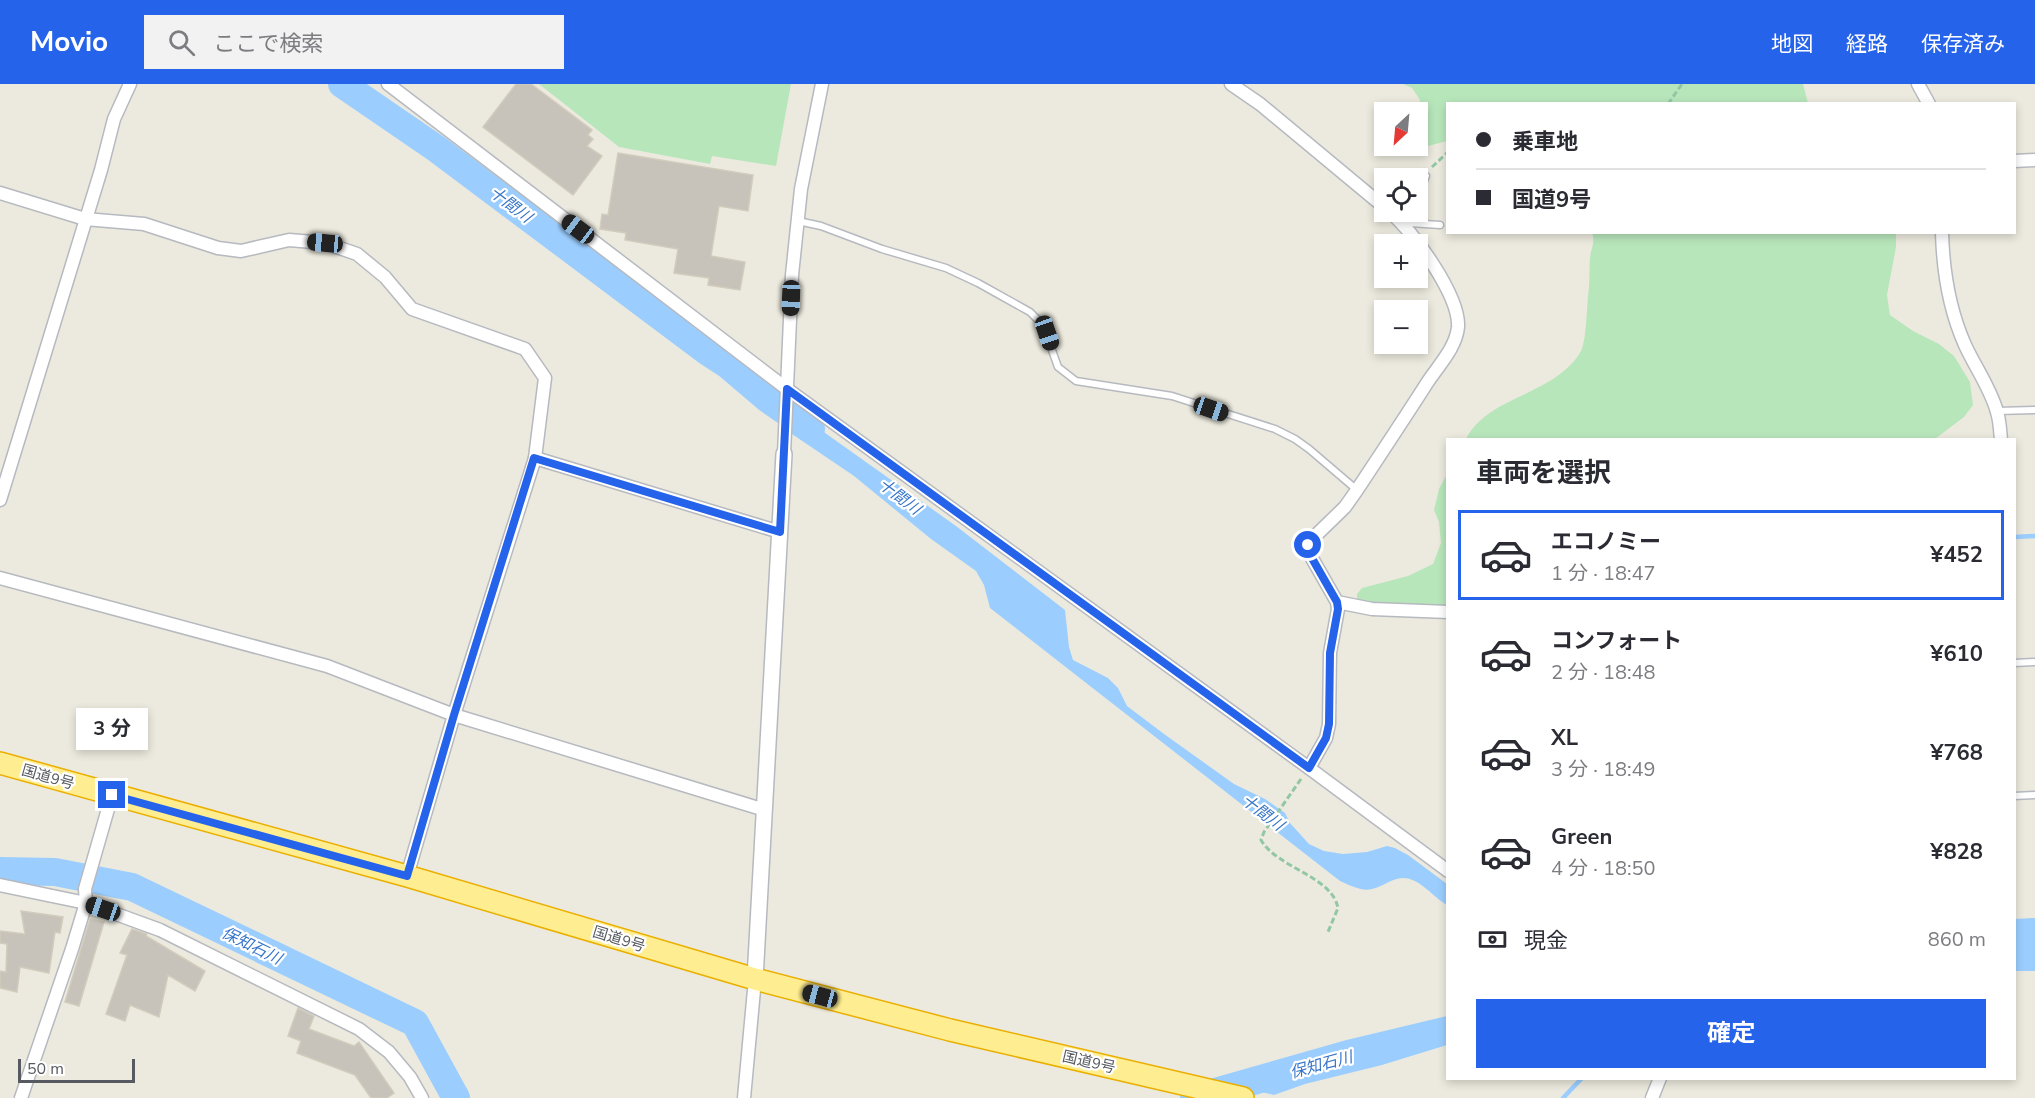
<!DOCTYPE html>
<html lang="ja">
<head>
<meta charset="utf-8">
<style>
  :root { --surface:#fff; --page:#f2f2f3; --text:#2b2b33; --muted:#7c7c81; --line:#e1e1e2; --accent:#2563eb }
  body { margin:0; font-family:"Nunito Sans","Noto Sans JP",sans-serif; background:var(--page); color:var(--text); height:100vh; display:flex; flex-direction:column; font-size:22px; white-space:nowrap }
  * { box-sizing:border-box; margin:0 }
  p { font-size:20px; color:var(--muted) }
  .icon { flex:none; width:33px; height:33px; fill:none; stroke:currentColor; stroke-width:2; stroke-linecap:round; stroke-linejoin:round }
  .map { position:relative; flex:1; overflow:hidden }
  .sheet { position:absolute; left:1446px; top:354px; width:570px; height:642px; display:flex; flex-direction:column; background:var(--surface); border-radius:0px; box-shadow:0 3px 9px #0003 }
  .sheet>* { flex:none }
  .guide { position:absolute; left:1446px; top:18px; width:570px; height:132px; border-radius:0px; box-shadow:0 3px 9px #0003; display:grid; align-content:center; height:132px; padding:0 30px; background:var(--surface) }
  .needle { width:39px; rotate:206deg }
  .buttons { position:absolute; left:1374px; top:18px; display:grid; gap:12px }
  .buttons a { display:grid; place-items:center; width:54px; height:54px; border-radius:0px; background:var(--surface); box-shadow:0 3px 9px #0003; font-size:30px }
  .scale { position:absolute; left:18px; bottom:15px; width:117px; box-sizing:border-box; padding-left:6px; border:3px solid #575b61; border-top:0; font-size:16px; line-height:21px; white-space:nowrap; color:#575b61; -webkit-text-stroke:4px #fff; paint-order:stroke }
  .end { position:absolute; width:27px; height:27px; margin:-14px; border:8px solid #2563eb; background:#fff; box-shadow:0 0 0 3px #fff }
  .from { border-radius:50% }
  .bubble { position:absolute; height:42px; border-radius:0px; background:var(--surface); box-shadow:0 3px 9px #0003; font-size:20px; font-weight:700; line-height:42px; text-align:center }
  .car { position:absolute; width:18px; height:36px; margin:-18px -9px; border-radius:8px; box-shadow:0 0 4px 2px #0007; background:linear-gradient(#222 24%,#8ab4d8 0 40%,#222 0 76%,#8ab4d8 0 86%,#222 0) }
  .guide b { display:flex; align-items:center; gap:21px; height:57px; font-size:22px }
  .guide b+b { border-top:2px solid var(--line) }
  .guide i { width:15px; height:15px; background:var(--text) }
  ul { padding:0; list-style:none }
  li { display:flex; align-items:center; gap:18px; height:90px; margin:0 12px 9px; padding:0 18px; border:3px solid transparent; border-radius:0px }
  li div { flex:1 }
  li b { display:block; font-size:22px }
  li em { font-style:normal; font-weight:700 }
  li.active { border-color:var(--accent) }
  li>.icon { width:54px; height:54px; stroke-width:1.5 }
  h2 { padding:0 30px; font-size:27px; line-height:72px }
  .pay { display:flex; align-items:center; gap:15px; height:66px; padding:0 30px; font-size:22px }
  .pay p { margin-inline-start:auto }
  .cta { display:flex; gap:12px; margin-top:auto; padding:12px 30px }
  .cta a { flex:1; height:69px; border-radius:0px; background:var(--accent); color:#fff; font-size:24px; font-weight:700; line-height:69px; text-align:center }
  header { display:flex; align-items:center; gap:36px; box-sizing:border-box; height:84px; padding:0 30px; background:var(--accent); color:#fff }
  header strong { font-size:28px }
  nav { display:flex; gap:33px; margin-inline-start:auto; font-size:21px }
  .search { width:420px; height:54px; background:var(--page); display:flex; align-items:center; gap:15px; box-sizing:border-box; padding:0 21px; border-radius:0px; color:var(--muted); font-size:22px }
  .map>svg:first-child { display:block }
  .green { fill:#b8e6bb }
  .water { fill:#9bceff }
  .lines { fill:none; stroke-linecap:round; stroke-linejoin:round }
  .stream { stroke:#9bceff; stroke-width:4.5 }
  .river { stroke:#9bceff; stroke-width:28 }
  .building { fill:#c7c3bb; stroke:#d1ccbc; stroke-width:1.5 }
  .service-casing { stroke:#b6b9bf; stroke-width:9 }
  .minor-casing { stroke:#b6b9bf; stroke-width:15 }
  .tertiary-casing { stroke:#b6b9bf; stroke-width:18 }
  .trunk-casing { stroke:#eaaf00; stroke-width:24 }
  .path { stroke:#91c7a3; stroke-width:3; stroke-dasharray:6 3; stroke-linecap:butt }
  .service { stroke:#fff; stroke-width:6 }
  .minor { stroke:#fff; stroke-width:12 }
  .tertiary { stroke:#fff; stroke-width:15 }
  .trunk { stroke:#ffee91; stroke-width:21 }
  .route { stroke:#2563eb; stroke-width:8 }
  .labels { text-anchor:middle; stroke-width:4.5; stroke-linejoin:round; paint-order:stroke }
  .street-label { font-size:15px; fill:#575b61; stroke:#fff }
  .water-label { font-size:16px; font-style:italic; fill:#3775c9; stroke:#fff }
</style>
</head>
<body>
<header>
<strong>Movio</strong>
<div class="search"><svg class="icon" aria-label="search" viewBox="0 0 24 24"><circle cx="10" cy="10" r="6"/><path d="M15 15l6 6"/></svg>ここで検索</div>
<nav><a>地図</a><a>経路</a><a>保存済み</a></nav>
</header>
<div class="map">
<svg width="2035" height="1014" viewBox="0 0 2035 1014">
  <rect width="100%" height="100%" fill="#eceade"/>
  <!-- green -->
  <g class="green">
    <path d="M539,0H791L776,82L712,72L710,80L619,63Z"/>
    <path d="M1403,0H1803L1808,19L1448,20L1447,57L1428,62L1418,58L1416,28L1420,16L1412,4Z"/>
    <path d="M1592,149H1896V163L1887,211L1890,231L1913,247L1939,260L1954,272L1970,298L1973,321L1964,333L1935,355H1466C1488,311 1555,312 1581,267C1586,258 1587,224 1588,212C1590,200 1589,188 1590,175C1590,165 1596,159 1592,149Z"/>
    <path d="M1447,390V525L1360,519L1357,515V510L1362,504L1408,492L1433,480L1441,459L1439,438L1434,426L1439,405Z"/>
  </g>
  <!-- water -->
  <g class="water">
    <path d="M790,324L956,442L1065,526L1069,563L1073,576L1108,594L1118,604L1127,622L1164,650L1234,700L1265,715L1285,729L1290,739L1309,760L1324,767L1343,770L1367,768L1387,762L1395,764L1408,771L1447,800V821C1434,814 1420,794 1403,794C1392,794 1382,803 1372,805C1362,808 1349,801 1340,797L990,524L984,501L976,487L931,455L854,392L789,348Z"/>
    <path d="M2035,861V887H2015V862Z"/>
    <path d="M1447,947V961L1382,981L1305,1000L1274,1011L1248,1005Z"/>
  </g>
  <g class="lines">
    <!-- stream -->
    <g class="stream">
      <path d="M2014,453L2035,452"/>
      <path d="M1563,1014L1582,994"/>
    </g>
    <!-- river -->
    <g class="river">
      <path d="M342,0L437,65L708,268L728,281L768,315L811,345"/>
      <path d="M0,787L55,788L132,803L415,939L456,1014"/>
      <path d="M2014,849L2035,848"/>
      <path d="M1194,1014L1352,969L1448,946"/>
    </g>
  </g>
  <!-- building -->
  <g class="building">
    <path d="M516,0H531L592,46L588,51L593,55L587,62L602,72L573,111L483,43Z"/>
    <path d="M618,69L753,91L748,127L719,122L711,172L745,178L740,206L708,201L709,194L674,189L678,165L625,156L626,149L600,145L602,130L608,131Z"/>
    <path d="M21,827L63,833L60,849L55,848L49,889L20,883L17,908L0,904V887L6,888L7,860L0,859V847L25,850Z"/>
    <path d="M90,835L104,838L79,922L65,918Z"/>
    <path d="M132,845L147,850L146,852L205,887L195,907L168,891L159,933L130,921L125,937L106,930L127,871L120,869Z"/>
    <path d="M298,924L314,932L309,945L354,962L359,958L394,1009L387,1014H371L355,991L297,969L301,957L288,952Z"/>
  </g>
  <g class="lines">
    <!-- service casing -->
    <g class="service-casing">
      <g id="service">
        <path d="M1418,112L1426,92"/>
        <path d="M798,137L821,142L882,165L946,184L978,199L1030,228L1043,241L1058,283L1076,297L1172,312L1275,345L1295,355L1309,365L1357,406"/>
        <path d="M1410,139L1440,141"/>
        <path d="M1409,141L1413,128"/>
        <path d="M1997,327L2035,326"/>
        <path d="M2014,579L2035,578"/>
        <path d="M2014,712L2035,711"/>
      </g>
    </g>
    <!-- minor casing -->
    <g class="minor-casing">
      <g id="minor">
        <path d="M388,0L787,305L1309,684"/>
        <path d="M1231,0L1260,20L1384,123"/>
        <path d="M1918,0L1929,20"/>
        <path d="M2014,77L2035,76"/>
        <path d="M0,109L85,135L144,140L218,164L241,167L289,156L325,159L357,170L385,193L412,225L525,265L545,294L535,374L454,631L407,792"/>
        <path d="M1390,128C1413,147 1460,212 1458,243C1456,264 1438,282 1427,299C1404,335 1380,371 1357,406L1345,423L1309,458V469L1337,518L1338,525L1330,569L1329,640L1326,654L1309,684L1448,787"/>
        <path d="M1942,148C1943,188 1949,225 1965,261C1975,283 1991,305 1997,328C2000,337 2000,347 2001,356"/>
        <path d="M784,370L792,191L801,105L822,0"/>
        <path d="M535,374L780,448"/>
        <path d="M0,416L101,86L114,35L130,0"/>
        <path d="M0,494L327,582L454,631L765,726"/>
        <path d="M1337,518L1372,525L1448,528"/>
        <path d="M0,801L86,819L160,846L359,945L389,968L410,993L422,1014"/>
        <path d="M21,1014L72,865L86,819L85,805L112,711"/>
        <path d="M744,1014L755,895"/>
        <path d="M1652,1014L1660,994"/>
      </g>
    </g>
    <!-- tertiary casing -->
    <g class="tertiary-casing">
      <path id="tertiary" d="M755,895L784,370"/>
    </g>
    <!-- trunk casing -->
    <g class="trunk-casing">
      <path id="trunk" d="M0,679L407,792L755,895L950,946L1243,1014"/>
    </g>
    <!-- path -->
    <g class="path">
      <path d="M1668,20L1682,0"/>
      <path d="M1432,83L1448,68"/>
      <path d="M1301,695L1264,748L1261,756C1277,784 1332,792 1338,824L1328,848"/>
    </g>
    <!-- service -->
    <use href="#service" class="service"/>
    <!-- minor -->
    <use href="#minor" class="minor"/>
    <!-- tertiary -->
    <use href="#tertiary" class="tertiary"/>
    <!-- trunk -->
    <use href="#trunk" class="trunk"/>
  </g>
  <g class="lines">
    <!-- route -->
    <path class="route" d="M112,711L407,792L454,631L534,374L780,448L787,305L1309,684L1326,654L1329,640L1330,569L1338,525L1337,518L1309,469L1308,461"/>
  </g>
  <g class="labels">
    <!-- street labels -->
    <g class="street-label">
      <text transform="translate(48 693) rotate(16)" y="5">国道9号</text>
      <text transform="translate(619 855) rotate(17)" y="5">国道9号</text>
      <text transform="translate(1089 978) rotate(13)" y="5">国道9号</text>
    </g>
    <!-- water labels -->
    <g class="water-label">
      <text transform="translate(511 120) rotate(37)" y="6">十間川</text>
      <text transform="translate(900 412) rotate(37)" y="6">十間川</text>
      <text transform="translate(1263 728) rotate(37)" y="6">十間川</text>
      <text transform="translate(252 861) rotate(26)" y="6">保知石川</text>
      <text transform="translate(1321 980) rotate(-15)" y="6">保知石川</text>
    </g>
  </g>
</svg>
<div class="buttons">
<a><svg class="needle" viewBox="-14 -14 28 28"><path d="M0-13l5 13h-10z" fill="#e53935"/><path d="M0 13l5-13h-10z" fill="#7c7c81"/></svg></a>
<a><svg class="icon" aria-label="locate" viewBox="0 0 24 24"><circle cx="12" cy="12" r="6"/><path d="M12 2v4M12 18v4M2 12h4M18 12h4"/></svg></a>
<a>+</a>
<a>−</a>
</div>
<div class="scale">50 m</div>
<i class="end from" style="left:1308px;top:461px"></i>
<i class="end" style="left:112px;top:711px"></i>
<div class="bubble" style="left:76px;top:624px;width:72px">3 分</div>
<i class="car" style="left:578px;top:145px;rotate:307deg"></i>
<i class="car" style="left:325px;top:159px;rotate:275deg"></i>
<i class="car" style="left:791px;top:214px;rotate:182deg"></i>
<i class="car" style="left:1047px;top:249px;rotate:161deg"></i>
<i class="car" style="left:1211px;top:325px;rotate:109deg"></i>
<i class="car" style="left:103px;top:825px;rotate:289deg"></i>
<i class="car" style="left:820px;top:912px;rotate:285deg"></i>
<div class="guide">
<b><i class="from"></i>乗車地</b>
<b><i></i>国道9号</b>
</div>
<section class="sheet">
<h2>車両を選択</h2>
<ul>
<li class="active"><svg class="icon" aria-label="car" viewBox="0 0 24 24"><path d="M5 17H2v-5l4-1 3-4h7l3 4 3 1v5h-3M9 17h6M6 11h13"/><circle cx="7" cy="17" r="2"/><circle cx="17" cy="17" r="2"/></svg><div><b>エコノミー</b><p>1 分 · 18:47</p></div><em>¥452</em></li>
<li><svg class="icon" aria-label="car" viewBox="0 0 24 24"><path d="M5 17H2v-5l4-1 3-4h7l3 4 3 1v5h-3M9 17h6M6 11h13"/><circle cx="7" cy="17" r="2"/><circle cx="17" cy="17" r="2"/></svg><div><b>コンフォート</b><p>2 分 · 18:48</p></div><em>¥610</em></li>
<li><svg class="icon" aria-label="car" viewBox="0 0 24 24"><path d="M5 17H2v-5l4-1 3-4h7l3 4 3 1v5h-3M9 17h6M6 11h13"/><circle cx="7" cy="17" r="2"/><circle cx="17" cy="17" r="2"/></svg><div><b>XL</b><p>3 分 · 18:49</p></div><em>¥768</em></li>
<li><svg class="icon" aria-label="car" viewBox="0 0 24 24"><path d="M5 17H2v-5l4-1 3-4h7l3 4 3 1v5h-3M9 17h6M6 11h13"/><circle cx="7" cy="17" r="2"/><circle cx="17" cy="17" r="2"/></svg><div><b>Green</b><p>4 分 · 18:50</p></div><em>¥828</em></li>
</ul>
<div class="pay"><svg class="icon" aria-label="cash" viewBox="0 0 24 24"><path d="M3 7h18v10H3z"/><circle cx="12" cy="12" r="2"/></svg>現金<p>860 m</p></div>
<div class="cta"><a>確定</a></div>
</section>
</div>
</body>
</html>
